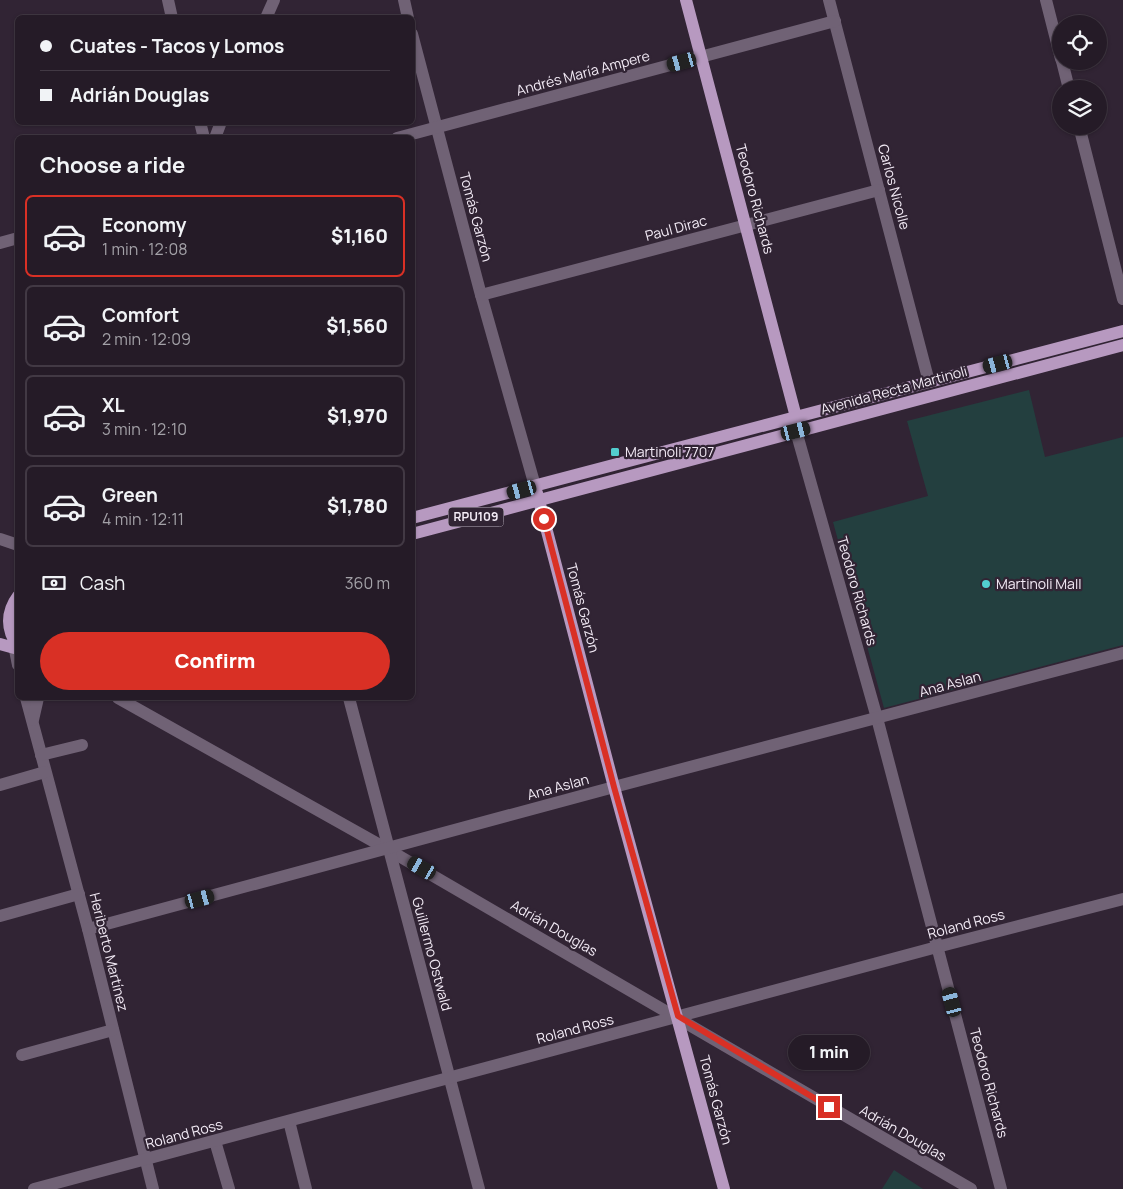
<!DOCTYPE html>
<html lang="en">
<head>
<meta charset="utf-8">
<style>
  :root { --surface:#251b27; --page:#2d242f; --text:#f1f3f6; --muted:#a3a1a7; --line:#423944; --accent:#d93025 }
  body { margin:0; font-family:Manrope,sans-serif; background:var(--page); color:var(--text); height:100vh; display:flex; flex-direction:column; font-size:19px; white-space:nowrap }
  * { box-sizing:border-box; margin:0 }
  p { font-size:16px; color:var(--muted) }
  .icon { flex:none; width:28px; height:28px; fill:none; stroke:currentColor; stroke-width:2; stroke-linecap:round; stroke-linejoin:round }
  .map { position:relative; flex:1; overflow:hidden }
  .sheet { position:absolute; left:15px; top:135px; width:400px; height:565px; display:flex; flex-direction:column; background:var(--surface); border-radius:8px; box-shadow:0 1px 4px #0004,0 0 0 1px var(--line) }
  .sheet>* { flex:none }
  .banner { position:absolute; left:15px; top:15px; width:400px; height:110px; border-radius:8px; box-shadow:0 1px 4px #0004,0 0 0 1px var(--line); display:grid; align-content:center; height:110px; padding:0 25px; background:var(--surface) }
  .buttons { position:absolute; left:1052px; top:15px; display:grid; gap:10px }
  .buttons a { display:grid; place-items:center; width:55px; height:55px; border-radius:50%; background:var(--surface); box-shadow:0 1px 4px #0004,0 0 0 1px var(--line); font-size:25px }
  .end { position:absolute; width:22px; height:22px; margin:-11px; border:6px solid #d93025; background:#fff; box-shadow:0 0 0 2px #fff }
  .from { border-radius:50% }
  .bubble { position:absolute; height:35px; border-radius:18px; background:var(--surface); box-shadow:0 1px 4px #0004,0 0 0 1px var(--line); font-size:16px; font-weight:800; line-height:35px; text-align:center }
  .car { position:absolute; width:15px; height:30px; margin:-15px -8px; border-radius:6px; box-shadow:0 0 4px 1px #0007; background:linear-gradient(#222 24%,#8ab4d8 0 40%,#222 0 76%,#8ab4d8 0 86%,#222 0) }
  .banner b { display:flex; align-items:center; gap:18px; height:48px; font-size:19px }
  .banner b+b { border-top:1px solid var(--line) }
  .banner i { width:12px; height:12px; background:var(--text) }
  ul { padding:0; list-style:none }
  li { display:flex; align-items:center; gap:15px; height:82px; margin:0 10px 8px; padding:0 15px; border:2px solid var(--line); border-radius:8px }
  li div { flex:1 }
  li b { display:block; font-size:19px }
  li em { font-style:normal; font-weight:800 }
  li.active { border-color:var(--accent) }
  li>.icon { width:45px; height:45px; stroke-width:1.5 }
  h2 { padding:0 25px; font-size:22px; line-height:60px }
  .pay { display:flex; align-items:center; gap:12px; height:55px; padding:0 25px; font-size:19px }
  .pay p { margin-inline-start:auto }
  .action { display:flex; gap:10px; margin-top:auto; padding:10px 25px }
  .action a { flex:1; height:58px; border-radius:30px; background:var(--accent); color:#fff; font-size:20px; font-weight:800; line-height:58px; text-align:center }
  .map>svg:first-child { display:block }
  .building { fill:#233f3f }
  .lines { fill:none; stroke-linecap:round; stroke-linejoin:round }
  .minor { stroke:#706275; stroke-width:12 }
  .major { stroke:#b799c0; stroke-width:12 }
  .route { stroke:#d93025; stroke-width:6 }
  .poi-dot { fill:#52cdcf; stroke:#312434; stroke-width:2 }
  .labels { text-anchor:middle; stroke-width:4.5; stroke-linejoin:round; paint-order:stroke }
  .shield { fill:#312434; stroke:#b9afbc; stroke-width:1 }
  .shield-label { font-size:12px; font-weight:bold; fill:#f3ebf6 }
  .street-label { font-size:14px; fill:#f3ebf6; stroke:#312434 }
  .poi-label { font-size:14px; fill:#f3ebf6; stroke:#312434; text-anchor:start }
</style>
</head>
<body>
<div class="map">
<svg width="1123" height="1189" viewBox="0 0 1123 1189">
  <rect width="100%" height="100%" fill="#312434"/>
  <!-- building -->
  <g class="building">
    <path d="M1029,390L1045,457L1123,437V645L884,708L833,522L928,496L907,421Z"/>
    <path d="M894,1170L923,1189H882Z"/>
  </g>
  <g class="lines">
    <!-- minor -->
    <g class="minor">
      <path d="M168,0L172,18"/>
      <path d="M404,0L408,18"/>
      <path d="M829,0L929,382"/>
      <path d="M1046,0L1061,59"/>
      <path d="M266,18L274,0"/>
      <path d="M412,34L481,295L535,486"/>
      <path d="M1062,61L1069,89"/>
      <path d="M200,122L204,138"/>
      <path d="M1079,126L1123,299"/>
      <path d="M215,138L221,122"/>
      <path d="M397,138L835,21"/>
      <path d="M0,243L18,238"/>
      <path d="M481,295L879,190"/>
      <path d="M796,417V431L877,718L1001,1189"/>
      <path d="M0,539L18,545"/>
      <path d="M13,640L18,665"/>
      <path d="M26,698L88,929L153,1189"/>
      <path d="M118,698L387,849L971,1189"/>
      <path d="M349,698L479,1189"/>
      <path d="M33,720L38,698"/>
      <path d="M41,755L82,745"/>
      <path d="M0,785L45,772"/>
      <path d="M0,916L79,894"/>
      <path d="M88,929L614,787L1123,653"/>
      <path d="M22,1055L113,1030"/>
      <path d="M289,1121L306,1189"/>
      <path d="M215,1141L229,1189"/>
      <path d="M34,1189L937,947L1123,899"/>
    </g>
    <!-- major -->
    <g class="major">
      <path d="M686,0L796,417"/>
      <path d="M537,493L614,787L724,1189"/>
      <path d="M412,518L1123,331"/>
      <path d="M412,534L1123,345"/>
      <path d="M18,596C6,612 6,630 18,646"/>
      <path d="M0,644L18,649"/>
    </g>
  </g>
  <g class="lines">
    <!-- route -->
    <path class="route" d="M544,519L614,787L678,1016L829,1107"/>
  </g>
  <!-- markers -->
  <g class="poi-dot">
    <rect x="610" y="447" width="10" height="10" rx="2.5"/>
    <circle cx="986" cy="584" r="5"/>
  </g>
  <g class="labels">
    <!-- shield labels -->
    <rect class="shield" x="448.5" y="507.5" width="55" height="19" rx="4"/>
    <g class="shield-label">
      <text x="476" y="521">RPU109</text>
    </g>
    <!-- street labels -->
    <g class="street-label">
      <text transform="translate(583 73) rotate(-15)" y="5">Andrés María Ampere</text>
      <text transform="translate(894 187) rotate(75)" y="5">Carlos Nicolle</text>
      <text transform="translate(755 199) rotate(75)" y="5">Teodoro Richards</text>
      <text transform="translate(476 217) rotate(75)" y="5">Tomás Garzón</text>
      <text transform="translate(676 228) rotate(-15)" y="5">Paul Dirac</text>
      <text transform="translate(894 390) rotate(-15)" y="5">Avenida Recta Martinoli</text>
      <text transform="translate(857 591) rotate(74)" y="5">Teodoro Richards</text>
      <text transform="translate(583 608) rotate(75)" y="5">Tomás Garzón</text>
      <text transform="translate(950 684) rotate(-15)" y="5">Ana Aslan</text>
      <text transform="translate(558 787) rotate(-15)" y="5">Ana Aslan</text>
      <text transform="translate(966 924) rotate(-15)" y="5">Roland Ross</text>
      <text transform="translate(554 928) rotate(30)" y="5">Adrián Douglas</text>
      <text transform="translate(109 952) rotate(76)" y="5">Heriberto Martínez</text>
      <text transform="translate(432 954) rotate(75)" y="5">Guillermo Ostwald</text>
      <text transform="translate(575 1029) rotate(-15)" y="5">Roland Ross</text>
      <text transform="translate(989 1083) rotate(75)" y="5">Teodoro Richards</text>
      <text transform="translate(716 1100) rotate(75)" y="5">Tomás Garzón</text>
      <text transform="translate(903 1133) rotate(30)" y="5">Adrián Douglas</text>
      <text transform="translate(184 1134) rotate(-15)" y="5">Roland Ross</text>
    </g>
    <!-- poi labels -->
    <g class="poi-label">
      <text x="625" y="457">Martinoli 7707</text>
      <text x="996" y="589">Martinoli Mall</text>
    </g>
  </g>
</svg>
<div class="buttons">
<a><svg class="icon" aria-label="locate" viewBox="0 0 24 24"><circle cx="12" cy="12" r="6"/><path d="M12 2v4M12 18v4M2 12h4M18 12h4"/></svg></a>
<a><svg class="icon" aria-label="layers" viewBox="0 0 24 24"><path d="M12 4l9 5-9 5-9-5zM3 14l9 5 9-5"/></svg></a>
</div>
<i class="end from" style="left:544px;top:519px"></i>
<i class="end" style="left:829px;top:1107px"></i>
<div class="bubble" style="left:788px;top:1035px;width:82px">1 min</div>
<i class="car" style="left:682px;top:62px;rotate:255deg"></i>
<i class="car" style="left:998px;top:364px;rotate:255deg"></i>
<i class="car" style="left:796px;top:431px;rotate:76deg"></i>
<i class="car" style="left:522px;top:490px;rotate:255deg"></i>
<i class="car" style="left:422px;top:868px;rotate:300deg"></i>
<i class="car" style="left:200px;top:899px;rotate:75deg"></i>
<i class="car" style="left:952px;top:1002px;rotate:345deg"></i>
<div class="banner">
<b><i class="from"></i>Cuates - Tacos y Lomos</b>
<b><i></i>Adrián Douglas</b>
</div>
<section class="sheet">
<h2>Choose a ride</h2>
<ul>
<li class="active"><svg class="icon" aria-label="car" viewBox="0 0 24 24"><path d="M5 17H2v-5l4-1 3-4h7l3 4 3 1v5h-3M9 17h6M6 11h13"/><circle cx="7" cy="17" r="2"/><circle cx="17" cy="17" r="2"/></svg><div><b>Economy</b><p>1 min · 12:08</p></div><em>$1,160</em></li>
<li><svg class="icon" aria-label="car" viewBox="0 0 24 24"><path d="M5 17H2v-5l4-1 3-4h7l3 4 3 1v5h-3M9 17h6M6 11h13"/><circle cx="7" cy="17" r="2"/><circle cx="17" cy="17" r="2"/></svg><div><b>Comfort</b><p>2 min · 12:09</p></div><em>$1,560</em></li>
<li><svg class="icon" aria-label="car" viewBox="0 0 24 24"><path d="M5 17H2v-5l4-1 3-4h7l3 4 3 1v5h-3M9 17h6M6 11h13"/><circle cx="7" cy="17" r="2"/><circle cx="17" cy="17" r="2"/></svg><div><b>XL</b><p>3 min · 12:10</p></div><em>$1,970</em></li>
<li><svg class="icon" aria-label="car" viewBox="0 0 24 24"><path d="M5 17H2v-5l4-1 3-4h7l3 4 3 1v5h-3M9 17h6M6 11h13"/><circle cx="7" cy="17" r="2"/><circle cx="17" cy="17" r="2"/></svg><div><b>Green</b><p>4 min · 12:11</p></div><em>$1,780</em></li>
</ul>
<div class="pay"><svg class="icon" aria-label="cash" viewBox="0 0 24 24"><path d="M3 7h18v10H3z"/><circle cx="12" cy="12" r="2"/></svg>Cash<p>360 m</p></div>
<div class="action"><a>Confirm</a></div>
</section>
</div>
</body>
</html>
